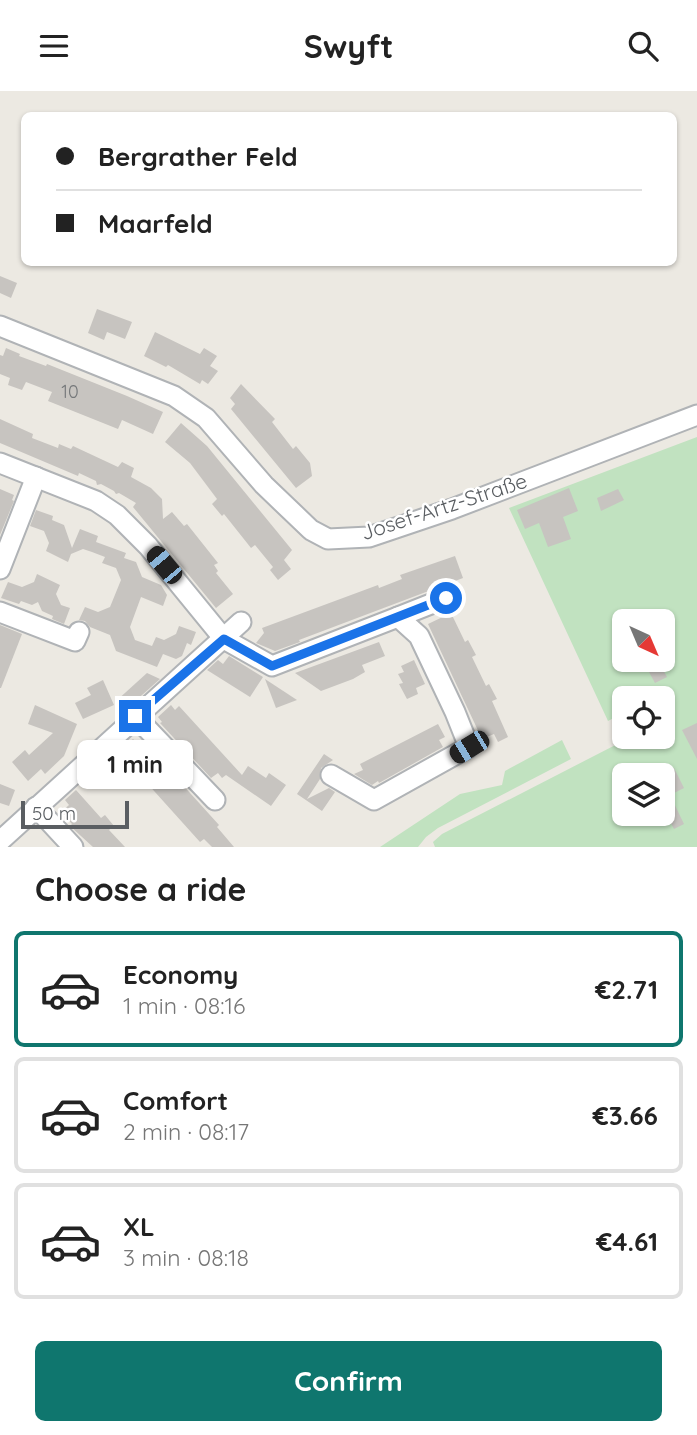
<!DOCTYPE html>
<html lang="en">
<head>
<meta charset="utf-8">
<style>
  :root { --surface:#fff; --page:#f2f2f2; --text:#222; --muted:#767676; --line:#e0e0e0; --accent:#0f766e }
  body { margin:0; font-family:Quicksand,sans-serif; background:var(--page); color:var(--text); height:100vh; display:flex; flex-direction:column; font-size:26px; white-space:nowrap }
  * { box-sizing:border-box; margin:0 }
  p { font-size:23px; color:var(--muted) }
  .icon { flex:none; width:38px; height:38px; fill:none; stroke:currentColor; stroke-width:2; stroke-linecap:round; stroke-linejoin:round }
  .map { position:relative; height:756px; overflow:hidden }
  .side { display:flex; flex-direction:column; background:var(--surface); flex:1 }
  .side>* { flex:none }
  .banner { position:absolute; left:21px; top:21px; width:656px; height:154px; border-radius:10px; box-shadow:0 2px 5px #0004; display:grid; align-content:center; height:154px; padding:0 35px; background:var(--surface) }
  .needle { width:46px; rotate:136deg }
  .buttons { position:absolute; left:612px; top:518px; display:grid; gap:14px }
  .buttons a { display:grid; place-items:center; width:63px; height:63px; border-radius:10px; background:var(--surface); box-shadow:0 2px 5px #0004; font-size:35px }
  .scale { position:absolute; left:21px; bottom:18px; width:108px; box-sizing:border-box; padding-left:7px; border:4px solid #5a5e62; border-top:0; font-size:19px; line-height:24px; white-space:nowrap; color:#5a5e62; -webkit-text-stroke:5px #fff; paint-order:stroke }
  .end { position:absolute; width:32px; height:32px; margin:-16px; border:9px solid #1a73e8; background:#fff; box-shadow:0 0 0 4px #fff }
  .from { border-radius:50% }
  .bubble { position:absolute; height:49px; border-radius:10px; background:var(--surface); box-shadow:0 2px 5px #0004; font-size:23px; font-weight:800; line-height:49px; text-align:center }
  .car { position:absolute; width:21px; height:42px; margin:-21px -10px; border-radius:9px; box-shadow:0 0 5px 2px #0007; background:linear-gradient(#222 24%,#8ab4d8 0 40%,#222 0 76%,#8ab4d8 0 86%,#222 0) }
  .banner b { display:flex; align-items:center; gap:24px; height:66px; font-size:26px }
  .banner b+b { border-top:2px solid var(--line) }
  .banner i { width:18px; height:18px; background:var(--text) }
  ul { padding:0; list-style:none }
  li { display:flex; align-items:center; gap:21px; height:116px; margin:0 14px 10px; padding:0 21px; border:4px solid var(--line); border-radius:10px }
  li div { flex:1 }
  li b { display:block; font-size:26px }
  li em { font-style:normal; font-weight:800 }
  li.on { border-color:var(--accent) }
  li>.icon { width:63px; height:63px; stroke-width:1.5 }
  h2 { padding:0 35px; font-size:32px; line-height:84px }
  .action { display:flex; gap:14px; margin-top:auto; padding:14px 35px }
  .action a { flex:1; height:80px; border-radius:10px; background:var(--accent); color:#fff; font-size:28px; font-weight:800; line-height:80px; text-align:center }
  header { display:flex; justify-content:space-between; align-items:center; height:91px; padding:0 35px; background:var(--surface); font-size:32px; font-weight:800 }
  .map>svg:first-child { display:block }
  .green { fill:#c1e2c0; fill-rule:evenodd }
  .building { fill:#c7c4c0 }
  .lines { fill:none; stroke-linecap:round; stroke-linejoin:round }
  .minor-casing { stroke:#b0b3b6; stroke-width:23 }
  .minor { stroke:#fff; stroke-width:19 }
  .route { stroke:#1a73e8; stroke-width:9 }
  .labels { text-anchor:middle; stroke-width:5; stroke-linejoin:round; paint-order:stroke }
  .number-label { font-size:18px; fill:#75787a }
  .street-label { font-size:21px; fill:#5a5e62; stroke:#fff }
</style>
</head>
<body>
<header><svg class="icon" aria-label="menu" viewBox="0 0 24 24"><path d="M4 6h16M4 12h16M4 18h16"/></svg>Swyft<svg class="icon" aria-label="search" viewBox="0 0 24 24"><circle cx="10" cy="10" r="6"/><path d="M15 15l6 6"/></svg></header>
<div class="map">
<svg width="697" height="756" viewBox="0 0 697 756">
  <rect width="100%" height="100%" fill="#ece9e2"/>
  <!-- green -->
  <g class="green">
    <path d="M697,346V756H435L433,751L442,743L631,646H663V607H625V621L608,630L509,417ZM625,530H663V569H625ZM625,684H663V723H625Z"/>
    <path d="M562,649L571,668L438,737L426,746L418,756H380L460,703L502,694L505,680Z"/>
  </g>
  <!-- building -->
  <g class="building">
    <path d="M0,185L17,192L11,207L0,202Z"/>
    <path d="M97,218L132,231L125,248L107,241L104,249L88,242Z"/>
    <path d="M155,241L200,263L204,257L217,265L210,275L218,280L208,293L202,289L200,293L168,274L166,276L144,265Z"/>
    <path d="M6,257L20,263L19,265L46,275L47,273L127,305L163,321L153,343L122,329L118,338L48,310L52,301L26,291L22,299L8,294L10,287L0,283V264L3,265Z"/>
    <path d="M241,293L275,328L272,331L293,358L296,355L310,372L312,385L296,397L231,318L235,313L230,307Z"/>
    <path d="M0,328L33,343L32,347L58,357L59,353L71,358L73,355L118,376L122,371L134,377L131,386L151,397L162,408L163,428L172,421L184,435L187,433L218,472L214,474L218,480L216,482L233,503L216,517L133,416L136,412L119,402L116,403L114,400L101,393L97,394L96,390L79,382L78,385L0,352Z"/>
    <path d="M181,332L207,355L292,459L284,469L291,478L278,489L270,479L273,476L255,454L251,457L224,423L222,425L212,413L217,408L190,372L165,351Z"/>
    <path d="M569,397L578,420L563,426L571,448L548,456L539,432L525,438L517,419Z"/>
    <path d="M0,398L14,404L12,409L14,410L0,444Z"/>
    <path d="M618,398L624,409L601,420L597,407Z"/>
    <path d="M36,419L53,425L52,429L64,434L72,457L80,438L98,445L96,451L126,462L124,467L136,471L142,486L161,494L167,504L163,515L141,506L130,536L135,549L152,555L156,546L164,549L176,543L179,535L196,541L191,554L187,552L182,565L176,568L163,563L157,576L116,560L110,544L90,536L85,530L79,529L85,516L98,521L110,516L121,489L116,477L102,472L105,466L92,461L83,458L71,463L68,471L46,460L49,452L44,440L30,435Z"/>
    <path d="M455,465L463,487L299,549L300,551L275,560L256,552L264,542L262,537L378,494L379,497L402,488L400,484Z"/>
    <path d="M37,483L60,494L56,503L61,514L70,517L64,533L52,528L53,525L42,520L38,511L32,514L21,510L19,513L1,507L8,491L22,496L34,491Z"/>
    <path d="M451,522L465,551L468,549L476,564L472,566L486,595L489,593L497,608L492,610L508,646L498,651L494,643L482,648L428,533Z"/>
    <path d="M0,534L22,543L1,597H0Z"/>
    <path d="M379,551L385,565L362,574L365,581L353,588L321,600L295,582Z"/>
    <path d="M229,565L263,586L250,606L207,579L218,569L223,573Z"/>
    <path d="M414,569L425,593L416,597L418,603L407,608L399,593L403,592L398,583L404,581L401,575Z"/>
    <path d="M661,575L667,586L655,592L649,581Z"/>
    <path d="M147,582L160,588L123,621L115,611Z"/>
    <path d="M265,588L297,609L276,617Z"/>
    <path d="M103,589L114,614L83,628L75,612L91,604L87,597Z"/>
    <path d="M35,614L77,633L64,665L45,683L41,678L28,690L12,671L25,659L29,664L53,642L28,633Z"/>
    <path d="M171,614L175,619L179,615L242,684L248,675L266,687L269,682L286,694L271,715L226,684L222,687L218,682L211,687L160,632L162,631L158,626Z"/>
    <path d="M697,632V668L682,639Z"/>
    <path d="M438,633L445,646L439,649L443,656L379,692L378,690L372,694L354,683L363,679L360,673Z"/>
    <path d="M133,648L138,653L141,649L162,671L219,734L217,736L234,756H212L204,748L200,751L119,661Z"/>
    <path d="M324,663L333,669L321,677L320,688L307,708L329,697L335,701L322,720L297,703Z"/>
    <path d="M674,677L684,697L670,704L684,733L674,738L663,717V682Z"/>
    <path d="M0,693L15,699L9,715L0,712Z"/>
    <path d="M76,699L101,727L105,724L114,735L109,739L125,756H93L70,735L72,733L61,721L69,714L65,709Z"/>
  </g>
  <g class="lines">
    <!-- minor casing -->
    <g class="minor-casing">
      <g id="minor">
        <path d="M0,235L174,305L206,327L264,394L311,439L328,448L369,446L452,418L697,324"/>
        <path d="M0,372L96,410L117,424L148,455L224,548L272,575L398,526"/>
        <path d="M0,478L36,386"/>
        <path d="M0,521L75,550L79,541"/>
        <path d="M135,625L215,709"/>
        <path d="M331,684L374,709L469,656L455,621L419,545L398,526L446,507"/>
        <path d="M36,716L73,756"/>
        <path d="M0,750L241,531"/>
      </g>
    </g>
    <!-- minor -->
    <use href="#minor" class="minor"/>
  </g>
  <g class="lines">
    <!-- route -->
    <path class="route" d="M135,625L224,548L272,575L446,507"/>
  </g>
  <g class="labels">
    <!-- number labels -->
    <g class="number-label">
      <text x="70" y="307">10</text>
    </g>
    <!-- street labels -->
    <g class="street-label">
      <text transform="translate(444 416) rotate(-18)" y="7">Josef-Artz-Straße</text>
    </g>
  </g>
</svg>
<div class="buttons">
<a><svg class="needle" viewBox="-14 -14 28 28"><path d="M0-13l5 13h-10z" fill="#e53935"/><path d="M0 13l5-13h-10z" fill="#767676"/></svg></a>
<a><svg class="icon" aria-label="locate" viewBox="0 0 24 24"><circle cx="12" cy="12" r="6"/><path d="M12 2v4M12 18v4M2 12h4M18 12h4"/></svg></a>
<a><svg class="icon" aria-label="layers" viewBox="0 0 24 24"><path d="M12 4l9 5-9 5-9-5zM3 14l9 5 9-5"/></svg></a>
</div>
<div class="scale">50 m</div>
<i class="end from" style="left:446px;top:507px"></i>
<i class="end" style="left:135px;top:625px"></i>
<div class="bubble" style="left:77px;top:649px;width:116px">1 min</div>
<i class="car" style="left:164px;top:474px;rotate:320deg"></i>
<i class="car" style="left:469px;top:656px;rotate:239deg"></i>
<div class="banner">
<b><i class="from"></i>Bergrather Feld</b>
<b><i></i>Maarfeld</b>
</div>
</div>
<section class="side">
<h2>Choose a ride</h2>
<ul>
<li class="on"><svg class="icon" aria-label="car" viewBox="0 0 24 24"><path d="M5 17H2v-5l4-1 3-4h7l3 4 3 1v5h-3M9 17h6M6 11h13"/><circle cx="7" cy="17" r="2"/><circle cx="17" cy="17" r="2"/></svg><div><b>Economy</b><p>1 min · 08:16</p></div><em>€2.71</em></li>
<li><svg class="icon" aria-label="car" viewBox="0 0 24 24"><path d="M5 17H2v-5l4-1 3-4h7l3 4 3 1v5h-3M9 17h6M6 11h13"/><circle cx="7" cy="17" r="2"/><circle cx="17" cy="17" r="2"/></svg><div><b>Comfort</b><p>2 min · 08:17</p></div><em>€3.66</em></li>
<li><svg class="icon" aria-label="car" viewBox="0 0 24 24"><path d="M5 17H2v-5l4-1 3-4h7l3 4 3 1v5h-3M9 17h6M6 11h13"/><circle cx="7" cy="17" r="2"/><circle cx="17" cy="17" r="2"/></svg><div><b>XL</b><p>3 min · 08:18</p></div><em>€4.61</em></li>
</ul>
<div class="action"><a>Confirm</a></div>
</section>
</body>
</html>
